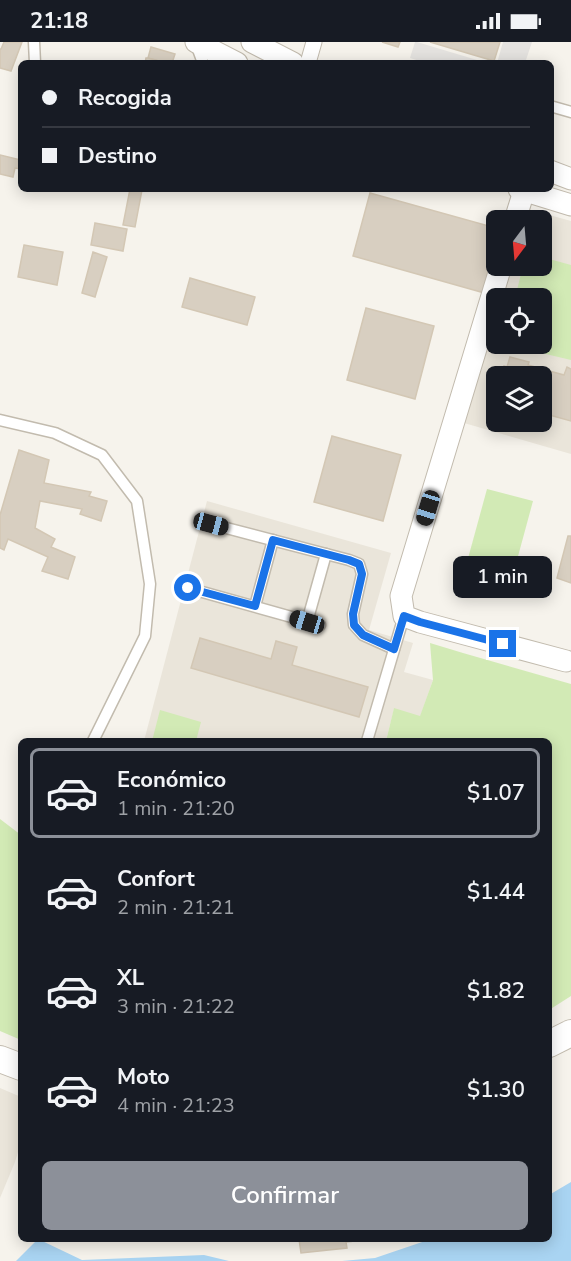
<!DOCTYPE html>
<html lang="es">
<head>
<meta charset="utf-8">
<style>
  :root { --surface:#171b24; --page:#20242c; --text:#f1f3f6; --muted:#9ea1a6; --line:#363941; --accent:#8c9099 }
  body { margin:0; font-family:"Nunito Sans",sans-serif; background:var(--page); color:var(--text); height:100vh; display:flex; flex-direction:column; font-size:22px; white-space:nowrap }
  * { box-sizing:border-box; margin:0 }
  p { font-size:20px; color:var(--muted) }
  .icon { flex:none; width:33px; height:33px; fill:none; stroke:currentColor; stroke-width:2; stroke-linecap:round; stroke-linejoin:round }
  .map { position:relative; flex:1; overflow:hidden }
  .side { position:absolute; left:18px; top:696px; width:534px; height:504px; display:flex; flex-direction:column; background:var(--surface); border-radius:9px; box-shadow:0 3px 15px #0003 }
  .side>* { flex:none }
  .hud { position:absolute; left:18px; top:18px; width:536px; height:132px; border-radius:9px; box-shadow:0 3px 15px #0003; display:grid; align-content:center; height:132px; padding:0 24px; background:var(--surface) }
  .needle { width:39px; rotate:196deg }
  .tools { position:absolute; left:486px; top:168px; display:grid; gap:12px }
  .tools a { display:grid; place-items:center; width:66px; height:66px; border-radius:9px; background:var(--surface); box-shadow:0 3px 15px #0003; font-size:30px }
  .end { position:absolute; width:27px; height:27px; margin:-14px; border:8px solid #1a73e8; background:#fff; box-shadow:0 0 0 3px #fff }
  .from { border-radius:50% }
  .bubble { position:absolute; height:42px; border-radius:9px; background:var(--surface); box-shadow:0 3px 15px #0003; font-size:20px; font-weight:600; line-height:42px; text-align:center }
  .car { position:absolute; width:18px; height:36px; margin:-18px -9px; border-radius:8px; box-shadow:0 0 4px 2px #0007; background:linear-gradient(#222 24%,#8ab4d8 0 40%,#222 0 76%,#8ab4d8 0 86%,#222 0) }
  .hud b { display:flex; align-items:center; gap:21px; height:57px; font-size:22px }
  .hud b+b { border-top:2px solid var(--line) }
  .hud i { width:15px; height:15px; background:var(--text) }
  ul { padding:10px 0 0; list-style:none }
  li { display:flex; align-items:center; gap:18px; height:90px; margin:0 12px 9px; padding:0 12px; border:3px solid transparent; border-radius:9px }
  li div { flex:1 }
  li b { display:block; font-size:22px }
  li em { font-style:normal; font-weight:600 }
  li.on { border-color:var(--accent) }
  li>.icon { width:54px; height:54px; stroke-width:1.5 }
  .primary-button { display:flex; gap:12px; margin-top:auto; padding:12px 24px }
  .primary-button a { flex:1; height:69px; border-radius:9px; background:var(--accent); color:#fff; font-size:24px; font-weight:600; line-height:69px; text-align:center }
  .status { display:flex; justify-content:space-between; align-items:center; height:42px; padding:0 30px; background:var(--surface); direction:ltr }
  .status svg { height:16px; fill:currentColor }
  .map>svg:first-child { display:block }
  .residential { fill:#eae5da; fill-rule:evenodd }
  .green { fill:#d2eab5 }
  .parking { fill:#e5e3e0 }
  .water { fill:#a9d4f2 }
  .building { fill:#d8cfc1; stroke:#d3c7b4; stroke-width:1.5 }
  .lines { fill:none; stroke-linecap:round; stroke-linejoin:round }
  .service-casing { stroke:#c2bbae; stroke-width:13 }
  .pedestrian-casing { stroke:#c2bbae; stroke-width:17 }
  .minor-casing { stroke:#c2bbae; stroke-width:23 }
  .tertiary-casing { stroke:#c2bbae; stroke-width:28 }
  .service { stroke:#fff; stroke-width:10 }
  .pedestrian { stroke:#fff; stroke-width:15 }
  .minor { stroke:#fff; stroke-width:21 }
  .tertiary { stroke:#fff; stroke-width:26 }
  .route { stroke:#1a73e8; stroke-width:8 }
</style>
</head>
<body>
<div class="status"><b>21:18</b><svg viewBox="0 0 49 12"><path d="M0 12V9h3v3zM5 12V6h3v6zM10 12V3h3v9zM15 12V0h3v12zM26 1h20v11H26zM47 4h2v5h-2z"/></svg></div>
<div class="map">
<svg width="571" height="1219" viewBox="0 0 571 1219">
  <rect width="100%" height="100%" fill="#f6f3ec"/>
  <!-- residential -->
  <g class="residential">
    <path d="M524,166L571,179V412L464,381L496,264V302H542V256H499L508,224H542V178H520ZM496,334H542V380H496Z"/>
    <path d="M207,459L391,511L369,588L413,601L404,630L433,638L420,675L394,667L386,699H144Z"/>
    <path d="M0,1046L21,1055V1100L15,1120L0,1156Z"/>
  </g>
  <!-- green -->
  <g class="green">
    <path d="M542,215L571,223V318L504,302H542V256H515L523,224H542Z"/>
    <path d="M487,447L533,459L507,555L461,542Z"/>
    <path d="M430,601L463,611L571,642V954L549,968V699H386L394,666L420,674L433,638Z"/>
    <path d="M160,668L201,680L196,699H152Z"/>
    <path d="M0,777L21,793V998L0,989Z"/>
  </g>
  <!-- parking -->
  <g class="parking">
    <path d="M415,0H417L487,21H426L410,16Z"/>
    <path d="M503,0H532L525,21H497Z"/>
  </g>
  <!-- water -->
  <g class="water">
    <path d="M571,1140V1219H342L375,1216L431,1197H549V1153Z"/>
    <path d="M38,1197L82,1218L204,1213L229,1219H16Z"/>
  </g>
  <!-- building -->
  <g class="building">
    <path d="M4,0H22L11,29L0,26V7H1Z"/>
    <path d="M382,0H400L398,5Z"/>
    <path d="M430,0H500L494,19Z"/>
    <path d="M151,5L175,12L172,21H166L148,16Z"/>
    <path d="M146,16H148L166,21H145Z"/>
    <path d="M0,113L21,118V127L15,126L13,135L0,132Z"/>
    <path d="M130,147L142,148L135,185L123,183Z"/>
    <path d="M370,151L496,186V220L488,252L353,214Z"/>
    <path d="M95,181L127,187L123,209L91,203Z"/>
    <path d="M24,203L63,210L57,243L18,235Z"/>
    <path d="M93,210L107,215L95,255L82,251Z"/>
    <path d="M190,236L255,255L247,283L182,265Z"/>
    <path d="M366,266L434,284L415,357L347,338Z"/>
    <path d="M510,315L529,320L528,323L564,333L567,325L571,327V379L542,371V334H501L504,324L507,325Z"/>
    <path d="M332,394L401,413L383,479L314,460Z"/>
    <path d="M19,408L49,418L44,441L91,450L89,454L107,459L101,479L80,472L82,467L40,459L35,486L55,497L51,505L75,515L68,537L42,529L48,515L8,497L4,508L0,506V473Z"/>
    <path d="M568,494H571V541L557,536Z"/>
    <path d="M200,596L271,617L276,599L297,605L292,623L368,645L359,675L191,626Z"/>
    <path d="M299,1197H373L346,1200L347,1206L301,1211Z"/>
  </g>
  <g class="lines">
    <!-- service casing -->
    <g class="service-casing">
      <g id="service">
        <path d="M34,0L35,21"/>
        <path d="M196,2L203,21"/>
        <path d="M550,64L571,70"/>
        <path d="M0,378L55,391L102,413L137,459L150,542L145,594L93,699"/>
        <path d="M211,482L349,518L359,522L362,532L353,572L354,583L363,593L394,607"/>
        <path d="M188,546L320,583"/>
        <path d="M255,564L273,498"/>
        <path d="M307,580L326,512"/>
        <path d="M367,699L404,574"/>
      </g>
    </g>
    <!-- pedestrian casing -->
    <g class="pedestrian-casing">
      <path id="pedestrian" d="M308,21L314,0"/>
    </g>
    <!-- minor casing -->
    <g class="minor-casing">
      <g id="minor">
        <path d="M196,0L237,21"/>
        <path d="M252,0L293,21"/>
        <path d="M550,129L571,137"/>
        <path d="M519,147L571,163"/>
        <path d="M515,178L524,149"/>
        <path d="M501,224L401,554L404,574L420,580L566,619"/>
      </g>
    </g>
    <!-- tertiary casing -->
    <g class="tertiary-casing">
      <g id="tertiary">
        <path d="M549,1002L571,991"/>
        <path d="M0,1017L21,1025"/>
      </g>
    </g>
    <!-- service -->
    <use href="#service" class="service"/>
    <!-- pedestrian -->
    <use href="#pedestrian" class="pedestrian"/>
    <!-- minor -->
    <use href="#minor" class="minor"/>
    <!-- tertiary -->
    <use href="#tertiary" class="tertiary"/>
  </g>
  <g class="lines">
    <!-- route -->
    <path class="route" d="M188,546L255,564L273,498L349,518L359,522L362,532L353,572L354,583L363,593L394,607L404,574L420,580L503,602"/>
  </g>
</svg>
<div class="tools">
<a><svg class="needle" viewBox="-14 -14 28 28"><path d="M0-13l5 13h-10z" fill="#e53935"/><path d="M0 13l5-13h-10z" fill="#9ea1a6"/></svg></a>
<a><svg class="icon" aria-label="locate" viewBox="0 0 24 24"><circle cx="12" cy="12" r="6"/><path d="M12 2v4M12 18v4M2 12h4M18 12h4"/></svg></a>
<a><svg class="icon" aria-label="layers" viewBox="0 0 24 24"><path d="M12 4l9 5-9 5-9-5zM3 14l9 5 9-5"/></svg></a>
</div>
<i class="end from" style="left:188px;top:546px"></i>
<i class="end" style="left:503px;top:602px"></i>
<div class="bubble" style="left:453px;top:514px;width:99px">1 min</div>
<i class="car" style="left:428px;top:466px;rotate:197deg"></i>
<i class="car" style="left:211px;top:482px;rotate:105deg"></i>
<i class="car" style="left:307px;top:580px;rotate:287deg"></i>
<div class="hud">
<b><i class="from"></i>Recogida</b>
<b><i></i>Destino</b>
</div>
<section class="side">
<ul>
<li class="on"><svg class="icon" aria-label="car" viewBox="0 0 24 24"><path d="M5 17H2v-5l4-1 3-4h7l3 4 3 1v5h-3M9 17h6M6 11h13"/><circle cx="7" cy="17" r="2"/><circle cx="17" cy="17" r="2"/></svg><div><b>Económico</b><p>1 min · 21:20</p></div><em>$1.07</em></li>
<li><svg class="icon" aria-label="car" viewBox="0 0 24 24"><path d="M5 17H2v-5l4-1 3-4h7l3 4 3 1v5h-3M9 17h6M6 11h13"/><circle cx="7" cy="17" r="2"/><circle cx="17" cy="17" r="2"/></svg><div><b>Confort</b><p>2 min · 21:21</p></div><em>$1.44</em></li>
<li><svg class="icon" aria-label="car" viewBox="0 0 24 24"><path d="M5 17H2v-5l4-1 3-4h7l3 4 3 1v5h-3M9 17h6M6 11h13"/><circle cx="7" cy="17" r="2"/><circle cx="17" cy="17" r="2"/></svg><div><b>XL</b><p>3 min · 21:22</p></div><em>$1.82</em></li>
<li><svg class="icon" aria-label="car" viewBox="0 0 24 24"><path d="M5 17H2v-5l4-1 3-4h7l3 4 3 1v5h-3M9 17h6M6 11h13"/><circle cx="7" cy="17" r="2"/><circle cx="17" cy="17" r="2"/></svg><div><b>Moto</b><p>4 min · 21:23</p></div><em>$1.30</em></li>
</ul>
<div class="primary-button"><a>Confirmar</a></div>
</section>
</div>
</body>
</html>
